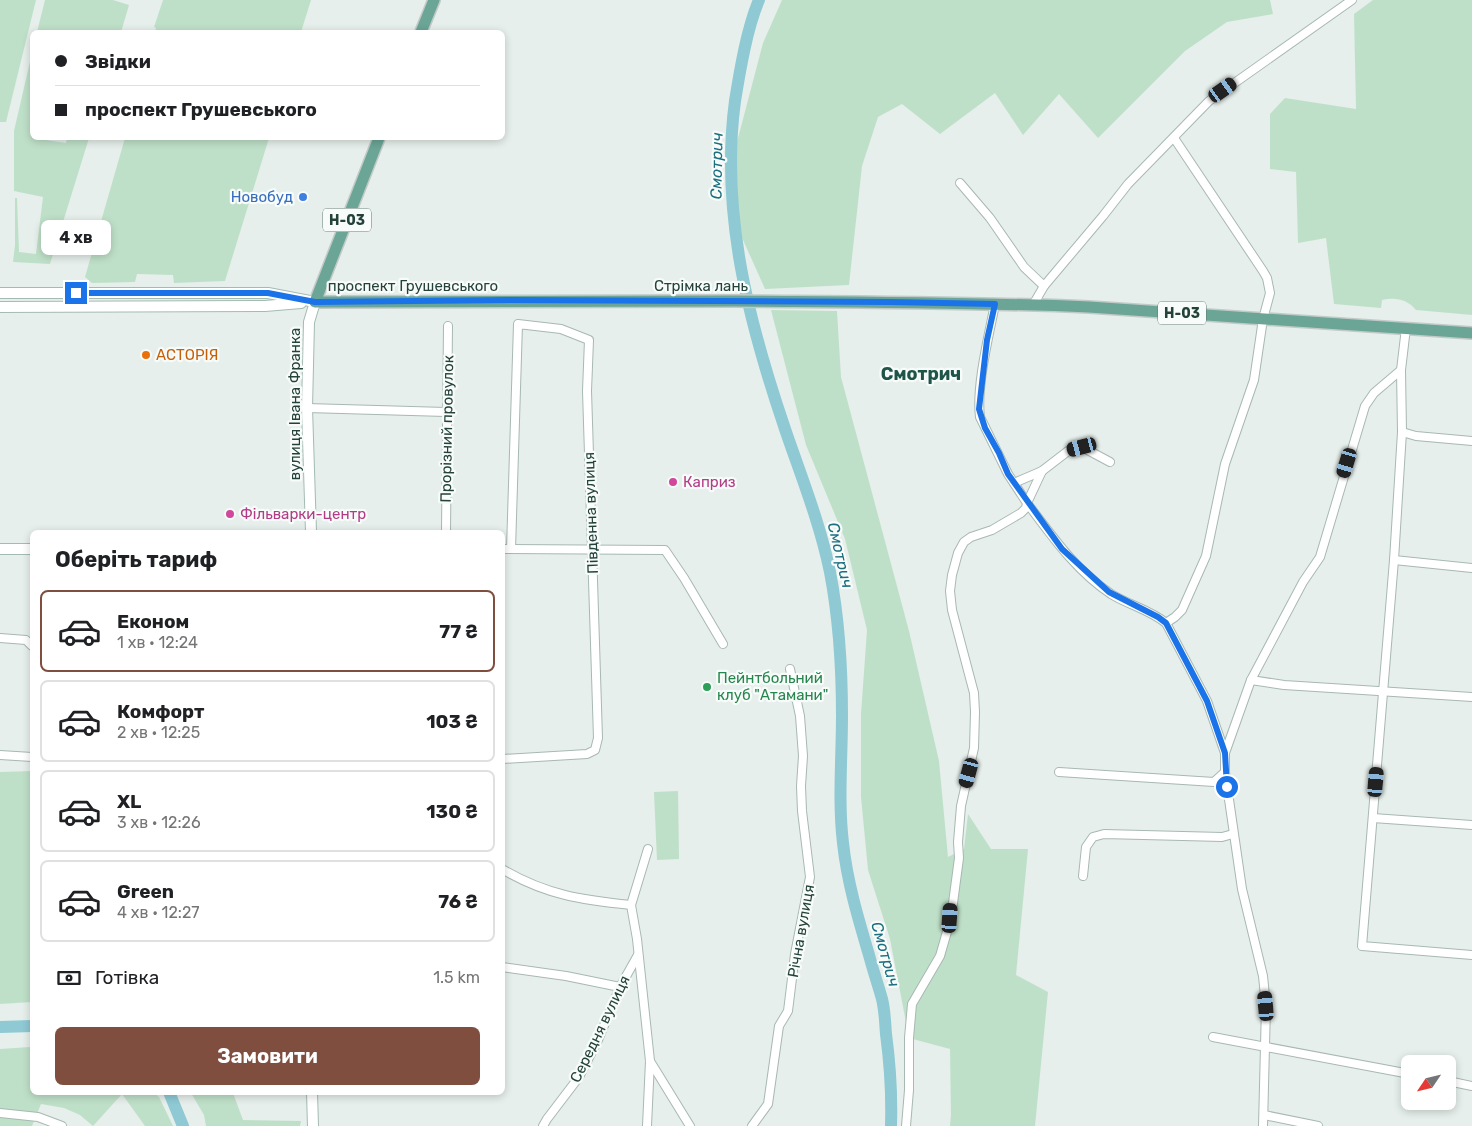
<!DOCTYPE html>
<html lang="uk">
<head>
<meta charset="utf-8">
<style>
  :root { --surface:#fff; --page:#f6f6f6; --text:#202124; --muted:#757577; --line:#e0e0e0; --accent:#7f4e3f }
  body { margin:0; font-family:Rubik,sans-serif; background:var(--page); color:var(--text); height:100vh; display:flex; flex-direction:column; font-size:19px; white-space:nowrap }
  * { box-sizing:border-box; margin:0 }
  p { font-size:16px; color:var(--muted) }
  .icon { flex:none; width:28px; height:28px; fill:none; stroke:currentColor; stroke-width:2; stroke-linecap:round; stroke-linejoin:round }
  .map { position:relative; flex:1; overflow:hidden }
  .panel { position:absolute; left:30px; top:530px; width:475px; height:565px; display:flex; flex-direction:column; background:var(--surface); border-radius:8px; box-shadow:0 2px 8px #0003 }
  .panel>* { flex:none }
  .top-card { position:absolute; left:30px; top:30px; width:475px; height:110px; border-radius:8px; box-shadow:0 2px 8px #0003; display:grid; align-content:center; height:110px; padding:0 25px; background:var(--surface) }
  .needle { width:32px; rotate:235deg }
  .buttons { position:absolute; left:1401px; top:1055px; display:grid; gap:10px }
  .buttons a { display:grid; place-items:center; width:55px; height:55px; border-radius:8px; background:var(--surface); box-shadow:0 2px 8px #0003; font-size:25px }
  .end { position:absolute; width:22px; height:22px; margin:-11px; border:6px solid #1a73e8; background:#fff; box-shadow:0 0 0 2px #fff }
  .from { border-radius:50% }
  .bubble { position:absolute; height:35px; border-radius:8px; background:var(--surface); box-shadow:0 2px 8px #0003; font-size:16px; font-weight:700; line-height:35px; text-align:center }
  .car { position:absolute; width:15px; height:30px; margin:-15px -8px; border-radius:6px; box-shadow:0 0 4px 1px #0007; background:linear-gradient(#222 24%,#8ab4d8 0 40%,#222 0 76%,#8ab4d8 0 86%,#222 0) }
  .top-card b { display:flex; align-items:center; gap:18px; height:48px; font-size:19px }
  .top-card b+b { border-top:1px solid var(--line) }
  .top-card i { width:12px; height:12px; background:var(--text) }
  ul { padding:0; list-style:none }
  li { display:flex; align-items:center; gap:15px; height:82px; margin:0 10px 8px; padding:0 15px; border:2px solid var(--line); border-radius:8px }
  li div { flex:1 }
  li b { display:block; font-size:19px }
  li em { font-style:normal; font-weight:700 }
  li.on { border-color:var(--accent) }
  li>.icon { width:45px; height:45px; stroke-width:1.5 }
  h2 { padding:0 25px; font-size:22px; line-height:60px }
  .pay { display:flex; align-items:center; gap:12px; height:55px; padding:0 25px; font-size:19px }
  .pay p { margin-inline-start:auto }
  .cta { display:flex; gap:10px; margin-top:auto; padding:10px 25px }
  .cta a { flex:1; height:58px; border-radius:8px; background:var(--accent); color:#fff; font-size:20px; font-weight:700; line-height:58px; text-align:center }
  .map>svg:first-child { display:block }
  .green { fill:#bfe0c8 }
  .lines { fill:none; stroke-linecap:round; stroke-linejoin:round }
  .river { stroke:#8ec9d4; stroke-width:12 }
  .street-casing { stroke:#a8b8b2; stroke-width:10 }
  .secondary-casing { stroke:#a4bbb3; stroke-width:12 }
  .primary-casing { stroke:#c2cac8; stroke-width:14 }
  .street { stroke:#fff; stroke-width:8 }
  .secondary { stroke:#fff; stroke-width:10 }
  .primary { stroke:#6aa596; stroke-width:11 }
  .route { stroke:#1a73e8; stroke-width:6 }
  .shop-dot { fill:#3f7fe0; stroke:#f7fbf9; stroke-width:2 }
  .food-dot { fill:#e8710a; stroke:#f7fbf9; stroke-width:2 }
  .hotel-dot { fill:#d1479c; stroke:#f7fbf9; stroke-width:2 }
  .leisure-dot { fill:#2e9e5b; stroke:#f7fbf9; stroke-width:2 }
  .labels { text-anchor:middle; stroke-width:4.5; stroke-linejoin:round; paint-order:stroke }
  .shield { fill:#f7fbf9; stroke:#637a73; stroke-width:1 }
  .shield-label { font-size:14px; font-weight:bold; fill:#24423a }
  .shop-label { font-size:15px; fill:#366cbe; stroke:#f7fbf9; text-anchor:end }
  .street-label { font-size:15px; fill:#24423a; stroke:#f7fbf9 }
  .food-label { font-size:15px; fill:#c56008; stroke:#f7fbf9; text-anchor:start }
  .hotel-label { font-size:15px; fill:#b23c85; stroke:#f7fbf9; text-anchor:start }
  .leisure-label { font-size:15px; fill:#27864d; stroke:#f7fbf9; text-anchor:start }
  .water-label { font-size:16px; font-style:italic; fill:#1c6f80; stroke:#f7fbf9 }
  .quarter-label { font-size:18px; font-weight:bold; fill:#1f5548; stroke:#f7fbf9 }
</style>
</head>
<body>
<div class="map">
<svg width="1472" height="1126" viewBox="0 0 1472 1126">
  <rect width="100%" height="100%" fill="#e6efeb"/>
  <!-- green -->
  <g class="green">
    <path d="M0,0H36L6,122H0Z"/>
    <path d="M45,0H113L129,5L121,32H37Z"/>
    <path d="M163,0H311L301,32H155L156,28L154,27Z"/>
    <path d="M782,0H1270L1273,14L1227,22L1185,51L1098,138L1059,94L1023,135L995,93L940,134L902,104L878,117L862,166L849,285L765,289L735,222L737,142L763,43Z"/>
    <path d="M1373,0H1472V315L1416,310C1407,299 1395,297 1382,300L1381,308L1334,304L1326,238L1298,243L1296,172L1270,169V114L1285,98L1356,109L1354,14Z"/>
    <path d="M32,53V138L66,143L67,138H89L50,264L13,262L15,245V198H17L19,252L36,254L43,197L14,191V131Z"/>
    <path d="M125,138H269L225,281L174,283L173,275L137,274L135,282L92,283L85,277Z"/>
    <path d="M771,310L837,311L841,377L909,631L939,761L948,857L964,849L968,814L991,849H1028L1016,975L1048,992L1035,1126H950L951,1115L950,1049L909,1038L890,939L868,870L861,797V714L867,630L845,539L806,445Z"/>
    <path d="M32,771V1002L0,1004V772Z"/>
    <path d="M678,791L679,859L657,860L654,792Z"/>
    <path d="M30,1047H32V1092L154,1093L159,1097L173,1126H145L122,1094L93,1126L80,1115L64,1108L41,1104L32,1126H0V1049Z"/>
    <path d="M191,1093H233L243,1120L301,1121L300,1126H206L204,1115Z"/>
  </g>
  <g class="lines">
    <!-- river -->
    <g class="river">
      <path d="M759,0C747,28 740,70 735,101C720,213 749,323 785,429C801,476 820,523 830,572C839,619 842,668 842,716C842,758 838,801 843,843C847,881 858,918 869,955C873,970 878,985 882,999C885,1011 885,1023 886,1034C890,1064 892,1095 891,1126"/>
      <path d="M0,1027L32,1026"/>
      <path d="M169,1092L183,1126"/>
    </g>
    <!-- street casing -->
    <g class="street-casing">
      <g id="street">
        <path d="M960,183L990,218L1024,267L1044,286"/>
        <path d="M1033,305L1044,286L1103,216L1128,184L1209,101L1352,0"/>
        <path d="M1401,370L1402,432L1394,560L1362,946L1472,955"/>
        <path d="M307,408L446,412"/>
        <path d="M1402,432L1416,436L1472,441"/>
        <path d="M1042,471L1027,503C1052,536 1076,571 1111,594C1129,605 1150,610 1166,623L1207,701L1225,753"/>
        <path d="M1014,483L1042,471L1068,451L1082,447L1110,462"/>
        <path d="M446,532L448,326"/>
        <path d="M502,549L665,550L684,578L723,644"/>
        <path d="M1394,560L1472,568"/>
        <path d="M1166,623L1175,617L1182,610L1206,556L1225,464L1254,380L1263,319L1270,293L1267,278L1263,271L1174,138"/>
        <path d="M0,638L26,640L32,646"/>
        <path d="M1251,680L1284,685L1472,697"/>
        <path d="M0,755L32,757"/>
        <path d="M502,759L587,754L595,750L598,738L587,391L589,340L561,329L518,324L511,549"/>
        <path d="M1059,772L1214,782L1225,772"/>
        <path d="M1373,818L1472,825"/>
        <path d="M502,869C546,895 582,900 631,905"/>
        <path d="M1083,876L1086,847L1093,837L1104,834L1222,837L1233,834"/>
        <path d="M502,967L566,976L620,987"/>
        <path d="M1213,1037L1410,1074"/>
        <path d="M650,1061L690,1126"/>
        <path d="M1448,1081L1472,1086"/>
        <path d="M0,1113L38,1117L62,1126"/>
        <path d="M1264,1115L1318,1126"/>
        <path d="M543,1126L547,1119L579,1077L598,1040L620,987L638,955"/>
        <path d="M647,1126L650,1061L637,939L631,905L648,849"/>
        <path d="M752,1126L768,1104L779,1026L788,1011L795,954L810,877L802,811L801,786L803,756L800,716L790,669"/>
        <path d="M906,1126L909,1090V1038L912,1004L940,956L951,918L959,858L958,842L961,806L974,748L975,712L974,693L952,610L950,591L952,575L958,553L964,542L971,537L992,530L1021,513L1026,508L1027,503L1008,474L980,417C976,386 989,335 995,304"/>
        <path d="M1263,1126L1266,1006L1263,976L1242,889L1225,772V753L1251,680L1303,582L1320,557L1365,406L1374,393L1401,370L1406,328"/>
      </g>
    </g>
    <!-- secondary casing -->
    <g class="secondary-casing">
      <g id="secondary">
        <path d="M0,293H268L315,302"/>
        <path d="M0,307L265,306L301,303"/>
        <path d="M311,532L307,408L309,322L315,302"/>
        <path d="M0,549H32"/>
        <path d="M312,1092L313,1126"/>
      </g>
    </g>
    <!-- primary casing -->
    <g class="primary-casing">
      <g id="primary">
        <path d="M421,32L434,0"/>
        <path d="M379,138L315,302C455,301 595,301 735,301C853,302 971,302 1089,307L1472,333"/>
      </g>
    </g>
    <!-- street -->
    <use href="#street" class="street"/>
    <!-- secondary -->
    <use href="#secondary" class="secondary"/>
    <!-- primary -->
    <use href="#primary" class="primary"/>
  </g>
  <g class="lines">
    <!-- route -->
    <path class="route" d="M76,293H268L315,302L511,300L891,302L995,304L987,340L979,409L985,428L999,453L1008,474L1062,549L1109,592L1158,617L1166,623L1207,701L1225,753L1227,787"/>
  </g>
  <!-- markers -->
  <circle class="shop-dot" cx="303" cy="197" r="5"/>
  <circle class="food-dot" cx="146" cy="355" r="5"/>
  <g class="hotel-dot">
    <circle cx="673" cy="482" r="5"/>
    <circle cx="230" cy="514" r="5"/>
  </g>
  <circle class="leisure-dot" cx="707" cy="687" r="5"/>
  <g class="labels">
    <!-- shield labels -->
    <g class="shield">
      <rect x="323" y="208.5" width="48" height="23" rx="4"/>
      <rect x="1158" y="301.5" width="48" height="23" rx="4"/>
    </g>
    <g class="shield-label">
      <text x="347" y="225">Н-03</text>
      <text x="1182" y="318">Н-03</text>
    </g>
    <!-- shop labels -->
    <g class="shop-label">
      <text x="293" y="202">Новобуд</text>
    </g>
    <!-- street labels -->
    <g class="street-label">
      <text x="413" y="291">проспект Грушевського</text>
      <text x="701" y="291">Стрімка лань</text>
      <text transform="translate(295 404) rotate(-90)" y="5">вулиця Івана Франка</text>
      <text transform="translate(447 429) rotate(-89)" y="5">Прорізний провулок</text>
      <text transform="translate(591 513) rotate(-92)" y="5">Південна вулиця</text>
      <text transform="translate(801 931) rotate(-80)" y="5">Річна вулиця</text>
      <text transform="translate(600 1029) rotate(-64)" y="5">Середня вулиця</text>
    </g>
    <!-- food labels -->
    <g class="food-label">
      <text x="156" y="360">АСТОРІЯ</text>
    </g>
    <!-- hotel labels -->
    <g class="hotel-label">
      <text x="683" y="487">Каприз</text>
      <text x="240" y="519">Фільварки-центр</text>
    </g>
    <!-- leisure labels -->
    <g class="leisure-label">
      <text x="717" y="683">Пейнтбольний<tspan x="717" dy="17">клуб "Атамани"</tspan></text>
    </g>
    <!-- water labels -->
    <g class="water-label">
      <text transform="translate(716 166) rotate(-89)" y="6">Смотрич</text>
      <text transform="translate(841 555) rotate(77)" y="6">Смотрич</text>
      <text transform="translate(886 954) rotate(74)" y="6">Смотрич</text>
    </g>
    <!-- quarter labels -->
    <g class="quarter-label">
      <text x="921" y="380">Смотрич</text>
    </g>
  </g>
</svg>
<div class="buttons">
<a><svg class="needle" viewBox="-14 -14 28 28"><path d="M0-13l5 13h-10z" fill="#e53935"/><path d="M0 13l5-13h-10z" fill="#757577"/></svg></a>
</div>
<i class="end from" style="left:1227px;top:787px"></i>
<i class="end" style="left:76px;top:293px"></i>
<div class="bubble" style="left:41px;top:220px;width:70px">4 хв</div>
<i class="car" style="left:1223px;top:90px;rotate:55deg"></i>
<i class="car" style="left:1082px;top:447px;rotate:255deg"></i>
<i class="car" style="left:1347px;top:463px;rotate:197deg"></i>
<i class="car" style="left:969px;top:773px;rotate:195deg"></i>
<i class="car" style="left:1376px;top:782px;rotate:5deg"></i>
<i class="car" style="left:950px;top:918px;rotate:4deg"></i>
<i class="car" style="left:1266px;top:1006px;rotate:355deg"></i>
<div class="top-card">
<b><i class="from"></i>Звідки</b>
<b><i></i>проспект Грушевського</b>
</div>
<section class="panel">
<h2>Оберіть тариф</h2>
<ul>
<li class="on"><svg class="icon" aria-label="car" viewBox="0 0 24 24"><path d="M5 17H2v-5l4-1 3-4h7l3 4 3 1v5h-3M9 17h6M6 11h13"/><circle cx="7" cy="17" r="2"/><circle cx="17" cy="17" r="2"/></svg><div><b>Економ</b><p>1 хв · 12:24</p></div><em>77 ₴</em></li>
<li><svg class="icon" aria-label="car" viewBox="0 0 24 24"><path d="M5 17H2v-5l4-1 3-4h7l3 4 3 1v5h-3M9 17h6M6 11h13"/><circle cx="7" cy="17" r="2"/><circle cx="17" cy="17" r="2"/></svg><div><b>Комфорт</b><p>2 хв · 12:25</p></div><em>103 ₴</em></li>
<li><svg class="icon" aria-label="car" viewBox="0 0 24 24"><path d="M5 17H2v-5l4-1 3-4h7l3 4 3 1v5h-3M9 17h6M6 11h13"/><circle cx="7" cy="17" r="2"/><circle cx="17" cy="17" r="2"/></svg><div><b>XL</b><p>3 хв · 12:26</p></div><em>130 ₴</em></li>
<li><svg class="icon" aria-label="car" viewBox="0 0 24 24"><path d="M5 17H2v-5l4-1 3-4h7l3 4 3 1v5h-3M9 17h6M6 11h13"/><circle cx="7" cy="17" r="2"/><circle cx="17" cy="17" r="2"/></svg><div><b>Green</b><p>4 хв · 12:27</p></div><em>76 ₴</em></li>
</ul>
<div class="pay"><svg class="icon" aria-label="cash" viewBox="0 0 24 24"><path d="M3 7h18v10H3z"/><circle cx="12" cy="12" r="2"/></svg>Готівка<p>1.5 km</p></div>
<div class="cta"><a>Замовити</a></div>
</section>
</div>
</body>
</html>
